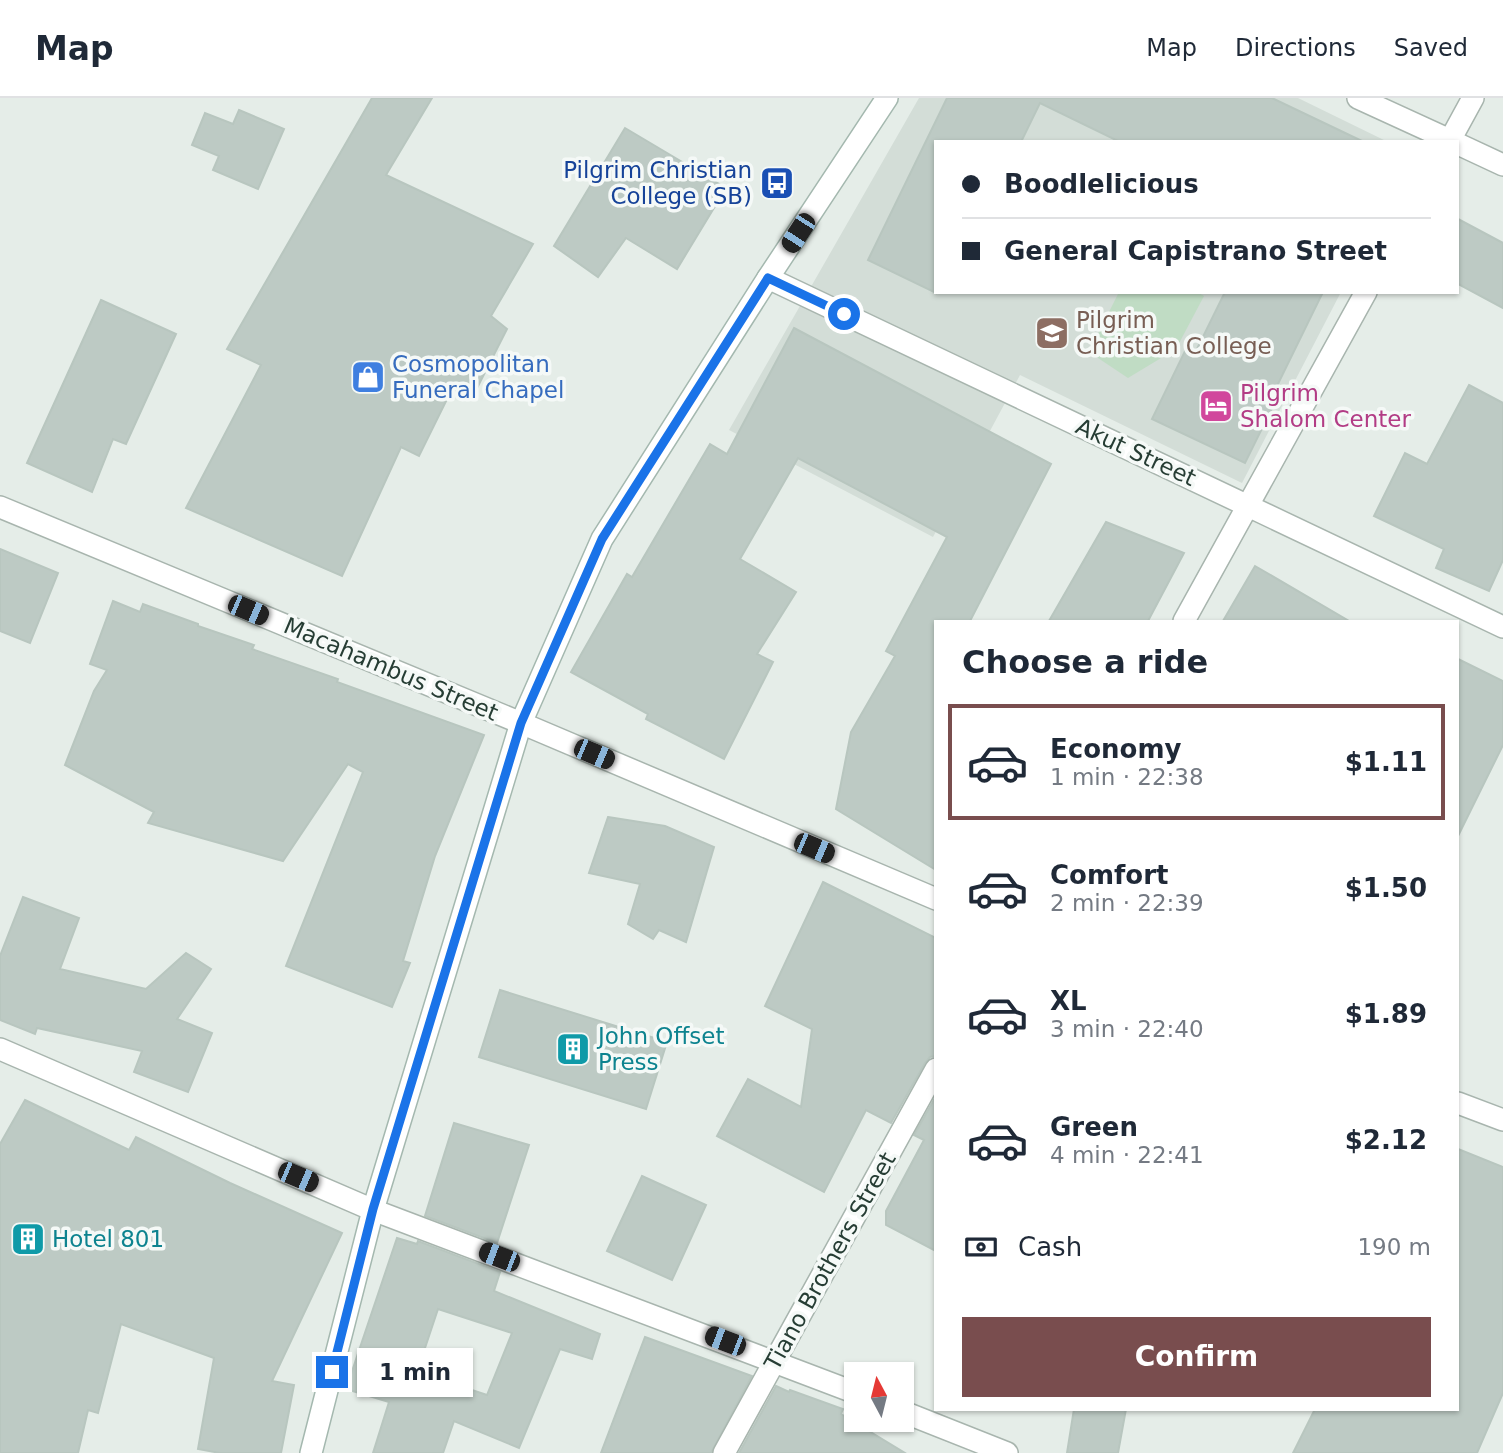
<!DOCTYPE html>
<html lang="en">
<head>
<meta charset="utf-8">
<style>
  :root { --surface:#fff; --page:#f2f2f3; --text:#1f2937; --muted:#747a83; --line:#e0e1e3; --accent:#794d4e }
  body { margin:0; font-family:"DejaVu Sans",sans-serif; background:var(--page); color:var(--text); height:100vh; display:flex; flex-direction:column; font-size:26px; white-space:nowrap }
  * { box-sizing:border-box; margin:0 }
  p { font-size:23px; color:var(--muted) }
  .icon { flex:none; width:38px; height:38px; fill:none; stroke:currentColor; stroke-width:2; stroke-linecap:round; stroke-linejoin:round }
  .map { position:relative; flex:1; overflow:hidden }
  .sheet { position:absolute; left:934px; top:522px; width:525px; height:791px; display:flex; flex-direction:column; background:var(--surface); border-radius:0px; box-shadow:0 2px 5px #0004 }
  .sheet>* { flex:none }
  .banner { position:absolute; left:934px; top:42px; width:525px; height:154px; border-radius:0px; box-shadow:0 2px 5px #0004; display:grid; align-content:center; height:154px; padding:0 28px; background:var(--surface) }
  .needle { width:46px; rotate:353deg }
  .buttons { position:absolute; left:844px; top:1264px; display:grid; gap:14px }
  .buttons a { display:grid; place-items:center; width:70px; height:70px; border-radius:0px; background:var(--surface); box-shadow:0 2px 5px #0004; font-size:35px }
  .end { position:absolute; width:32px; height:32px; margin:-16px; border:9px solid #1a73e8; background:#fff; box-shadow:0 0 0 4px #fff }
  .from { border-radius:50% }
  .bubble { position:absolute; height:49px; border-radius:0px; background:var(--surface); box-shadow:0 2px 5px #0004; font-size:23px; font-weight:700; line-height:49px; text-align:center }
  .car { position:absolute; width:21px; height:42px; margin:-21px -10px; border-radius:9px; box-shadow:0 0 5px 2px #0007; background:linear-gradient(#222 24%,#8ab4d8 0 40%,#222 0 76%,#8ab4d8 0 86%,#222 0) }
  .banner b { display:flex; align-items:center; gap:24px; height:66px; font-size:26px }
  .banner b+b { border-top:2px solid var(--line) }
  .banner i { width:18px; height:18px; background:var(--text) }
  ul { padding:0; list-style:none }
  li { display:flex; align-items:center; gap:21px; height:116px; margin:0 14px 10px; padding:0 14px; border:4px solid transparent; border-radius:0px }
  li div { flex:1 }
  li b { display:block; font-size:26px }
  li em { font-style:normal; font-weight:700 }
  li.current { border-color:var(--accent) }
  li>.icon { width:63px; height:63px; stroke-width:1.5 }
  h2 { padding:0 28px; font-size:32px; line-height:84px }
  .pay { display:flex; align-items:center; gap:18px; height:77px; padding:0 28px; font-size:26px }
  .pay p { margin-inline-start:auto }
  .button { display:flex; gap:14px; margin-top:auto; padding:14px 28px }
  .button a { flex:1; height:80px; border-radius:0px; background:var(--accent); color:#fff; font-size:28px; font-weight:700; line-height:80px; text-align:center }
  header { display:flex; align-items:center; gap:42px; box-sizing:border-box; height:98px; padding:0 35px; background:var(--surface); border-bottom:2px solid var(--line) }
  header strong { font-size:33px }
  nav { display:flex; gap:38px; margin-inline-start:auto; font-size:24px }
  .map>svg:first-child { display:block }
  .built { fill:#d3ddd7 }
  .green { fill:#c0dcc4 }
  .building { fill:#bdcac4; stroke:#b8c6bf; stroke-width:2; fill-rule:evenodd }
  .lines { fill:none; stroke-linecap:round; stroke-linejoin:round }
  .minor-casing { stroke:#a8b5ae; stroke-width:24 }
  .tertiary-casing { stroke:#a8b5ae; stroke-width:24 }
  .secondary-casing { stroke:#a4b8af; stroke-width:24 }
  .minor { stroke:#fff; stroke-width:21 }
  .tertiary { stroke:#fff; stroke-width:21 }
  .secondary { stroke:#fff; stroke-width:21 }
  .route { stroke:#1a73e8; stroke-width:9 }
  .labels { text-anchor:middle; stroke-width:7; stroke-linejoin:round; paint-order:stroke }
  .transit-label { font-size:23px; fill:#164399; stroke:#f5f9f7; text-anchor:end }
  .education-label { font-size:23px; fill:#785e54; stroke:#f5f9f7; text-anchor:start }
  .shop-label { font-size:23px; fill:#366cbe; stroke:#f5f9f7; text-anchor:start }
  .hotel-label { font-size:23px; fill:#b23c85; stroke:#f5f9f7; text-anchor:start }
  .street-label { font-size:23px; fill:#263d34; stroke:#f5f9f7 }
  .culture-label { font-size:23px; fill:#0d838f; stroke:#f5f9f7; text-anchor:start }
</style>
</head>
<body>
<header>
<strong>Map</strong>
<nav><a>Map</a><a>Directions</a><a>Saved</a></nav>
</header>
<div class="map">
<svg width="1503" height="1355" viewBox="0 0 1503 1355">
  <rect width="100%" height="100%" fill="#e5ede8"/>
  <!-- built -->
  <path class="built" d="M919,0H1298L1388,44H936V194H1341L1242,385L1020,277L933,439L729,332Z"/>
  <!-- green -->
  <path class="green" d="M1119,194H1197L1204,198L1176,251L1128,280L1089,254Z"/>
  <!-- building -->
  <g class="building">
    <path d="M372,0H432L386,77L533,146L491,218L507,231L473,298L452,291L419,358L401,349L342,478L186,410L261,267L227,251Z"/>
    <path d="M947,0H1272L1364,44H1120L1040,5L1021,44H936V195L868,162Z"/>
    <path d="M239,12L284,31L258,91L213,72L219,58L192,47L205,15L233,26Z"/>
    <path d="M625,30L726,90L677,171L626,140L598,179L554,148Z"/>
    <path d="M1458,121L1503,145V210L1458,186Z"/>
    <path d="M1225,194H1323L1275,292L1280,294L1245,365L1152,321L1186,251L1195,255Z"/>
    <path d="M101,202L176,236L126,346L113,341L92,394L27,365Z"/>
    <path d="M794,230L1051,366L970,523H936V772L836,711L851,634L895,558L886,553L947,439L798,360L740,461L796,494L757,556L773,564L724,661L646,621L648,616L571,574L627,476L632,479L710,346L727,356Z"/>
    <path d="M1469,287L1503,305V462L1489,493L1436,470L1444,451L1374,418L1405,355L1427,366Z"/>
    <path d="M1106,424L1184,455L1148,523H1049Z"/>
    <path d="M0,451L58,475L30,545L0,533Z"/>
    <path d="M1255,468L1349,523H1223Z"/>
    <path d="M113,503L140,514L143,506L198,526V528L254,547L252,551L338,581L337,584L484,637L435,758L403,863L410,865L392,909L286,868L363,674L348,666L283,763L148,725L154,714L65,667L94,593L107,572L90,566Z"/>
    <path d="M1458,561L1503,583V647L1458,738Z"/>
    <path d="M608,719L665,728L714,749L686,844L659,832L653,841L628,826L640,786L589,775Z"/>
    <path d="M823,784L936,840V958L930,959L925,965L891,1025L866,1012L824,1094L717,1038L748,981L801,1009L812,931L765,908Z"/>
    <path d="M23,799L79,820L60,871L146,891L186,855L211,871L177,921L212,935L188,994L134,974L142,953L37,930L35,936L0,922V858Z"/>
    <path d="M500,892L667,944L646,1011L479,959Z"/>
    <path d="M936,998V1153L886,1127V1113L924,1042L914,1037Z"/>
    <path d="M25,1002L129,1052L136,1039L230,1085L342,1135L272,1283L294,1287L281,1355H220L198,1351L214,1260L121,1226L98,1315L88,1312L78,1355H0V1046Z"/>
    <path d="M454,1025L529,1047L497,1145L425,1118Z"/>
    <path d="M1458,1051L1503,1069V1295L1477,1355H1293L1315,1311H1458Z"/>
    <path d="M642,1078L706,1107L672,1182L607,1153Z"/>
    <path d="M397,1140L417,1146L418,1143L500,1174L494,1193L600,1236L592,1261L560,1251L519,1350L454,1323L443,1355H373L389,1304L346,1291ZM438,1211L512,1235L487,1297L417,1274Z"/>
    <path d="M645,1239L752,1278L711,1355H601Z"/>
    <path d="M776,1288L789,1294L790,1292L843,1311L841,1316L905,1355H739Z"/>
    <path d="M1074,1311H1126L1118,1355H1067Z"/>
  </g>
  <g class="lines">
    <!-- minor casing -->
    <g class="minor-casing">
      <g id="minor">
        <path d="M1358,0L1454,44"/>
        <path d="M1458,46L1503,67"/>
        <path d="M768,180L1503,529"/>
        <path d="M0,409L521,625L936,801"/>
        <path d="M0,951L373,1112L856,1295"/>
        <path d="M1458,1005L1503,1022"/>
        <path d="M901,1313L1007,1355"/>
      </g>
    </g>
    <!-- tertiary casing -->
    <g class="tertiary-casing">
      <g id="tertiary">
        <path d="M1449,44L1473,0"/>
        <path d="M1184,523L1366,194"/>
        <path d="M724,1355L936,971"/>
      </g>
    </g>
    <!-- secondary casing -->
    <g class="secondary-casing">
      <path id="secondary" d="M311,1355L373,1112L521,625L602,441L768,180L887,0"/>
    </g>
    <!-- minor -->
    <use href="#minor" class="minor"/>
    <!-- tertiary -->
    <use href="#tertiary" class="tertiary"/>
    <!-- secondary -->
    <use href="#secondary" class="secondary"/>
  </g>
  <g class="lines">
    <!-- route -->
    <path class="route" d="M332,1274L373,1111L521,625L602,441L768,180L844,216"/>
  </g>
  <!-- icons -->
  <defs>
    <g id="bus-square" transform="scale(1.75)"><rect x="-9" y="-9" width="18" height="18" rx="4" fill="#1a4fb4" stroke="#f5f9f7"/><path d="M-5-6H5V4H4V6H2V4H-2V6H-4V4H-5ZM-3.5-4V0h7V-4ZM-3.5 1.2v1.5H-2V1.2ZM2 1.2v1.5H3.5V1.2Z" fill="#fff"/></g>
    <g id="university-square" transform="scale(1.75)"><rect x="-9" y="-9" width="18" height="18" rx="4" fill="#8d6e63" stroke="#f5f9f7"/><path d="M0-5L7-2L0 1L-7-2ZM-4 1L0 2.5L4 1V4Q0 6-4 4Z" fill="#fff"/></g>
    <g id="shop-square" transform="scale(1.75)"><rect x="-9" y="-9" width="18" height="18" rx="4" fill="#3f7fe0" stroke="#f5f9f7"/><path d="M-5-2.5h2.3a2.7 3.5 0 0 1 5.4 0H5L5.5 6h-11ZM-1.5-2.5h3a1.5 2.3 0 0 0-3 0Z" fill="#fff"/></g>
    <g id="hotel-square" transform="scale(1.75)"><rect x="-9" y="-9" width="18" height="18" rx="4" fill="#d1479c" stroke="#f5f9f7"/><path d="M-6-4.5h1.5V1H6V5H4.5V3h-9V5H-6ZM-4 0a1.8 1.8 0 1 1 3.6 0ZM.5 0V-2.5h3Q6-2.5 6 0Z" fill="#fff"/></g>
    <g id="building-square" transform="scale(1.75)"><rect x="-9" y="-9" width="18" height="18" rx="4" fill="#0f9aa8" stroke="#f5f9f7"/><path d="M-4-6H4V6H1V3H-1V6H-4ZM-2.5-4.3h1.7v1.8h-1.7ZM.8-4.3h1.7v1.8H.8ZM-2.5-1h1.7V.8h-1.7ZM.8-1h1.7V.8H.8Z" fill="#fff"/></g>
  </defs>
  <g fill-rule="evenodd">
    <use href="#bus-square" x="777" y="85"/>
    <use href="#university-square" x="1052" y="235"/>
    <use href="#shop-square" x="368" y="279"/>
    <use href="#hotel-square" x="1216" y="308"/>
    <use href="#building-square" x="573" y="951"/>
    <use href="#building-square" x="28" y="1141"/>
  </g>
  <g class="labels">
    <!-- transit labels -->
    <g class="transit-label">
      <text x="752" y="80">Pilgrim Christian<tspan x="752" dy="26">College (SB)</tspan></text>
    </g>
    <!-- education labels -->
    <g class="education-label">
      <text x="1076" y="230">Pilgrim<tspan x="1076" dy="26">Christian College</tspan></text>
    </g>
    <!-- shop labels -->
    <g class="shop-label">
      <text x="392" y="274">Cosmopolitan<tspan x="392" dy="26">Funeral Chapel</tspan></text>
    </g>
    <!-- hotel labels -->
    <g class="hotel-label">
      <text x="1240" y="303">Pilgrim<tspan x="1240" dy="26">Shalom Center</tspan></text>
    </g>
    <!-- street labels -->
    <g class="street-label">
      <text transform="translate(1136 354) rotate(25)" y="8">Akut Street</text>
      <text transform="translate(391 571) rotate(23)" y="8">Macahambus Street</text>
      <text transform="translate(830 1163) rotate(-61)" y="8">Tiano Brothers Street</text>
    </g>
    <!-- culture labels -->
    <g class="culture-label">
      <text x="598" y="946">John Offset<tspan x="598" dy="26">Press</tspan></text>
      <text x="52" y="1149">Hotel 801</text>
    </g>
  </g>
</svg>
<div class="buttons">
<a><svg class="needle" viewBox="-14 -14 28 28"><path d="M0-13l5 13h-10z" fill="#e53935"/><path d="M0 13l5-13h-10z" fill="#747a83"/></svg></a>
</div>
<i class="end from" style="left:844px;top:216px"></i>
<i class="end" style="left:332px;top:1274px"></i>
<div class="bubble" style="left:357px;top:1250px;width:116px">1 min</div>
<i class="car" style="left:798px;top:135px;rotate:213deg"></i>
<i class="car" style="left:248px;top:512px;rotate:113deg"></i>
<i class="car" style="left:594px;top:656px;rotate:113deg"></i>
<i class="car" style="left:814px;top:750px;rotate:113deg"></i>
<i class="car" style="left:298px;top:1079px;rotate:113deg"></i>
<i class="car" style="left:499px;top:1159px;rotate:291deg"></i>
<i class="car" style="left:725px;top:1243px;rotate:291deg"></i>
<div class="banner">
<b><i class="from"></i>Boodlelicious</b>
<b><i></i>General Capistrano Street</b>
</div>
<section class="sheet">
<h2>Choose a ride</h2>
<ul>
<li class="current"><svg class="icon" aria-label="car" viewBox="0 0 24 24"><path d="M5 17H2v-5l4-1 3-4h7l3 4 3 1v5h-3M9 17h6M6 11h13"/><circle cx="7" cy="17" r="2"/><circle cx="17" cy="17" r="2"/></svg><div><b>Economy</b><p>1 min · 22:38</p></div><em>$1.11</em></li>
<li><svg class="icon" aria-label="car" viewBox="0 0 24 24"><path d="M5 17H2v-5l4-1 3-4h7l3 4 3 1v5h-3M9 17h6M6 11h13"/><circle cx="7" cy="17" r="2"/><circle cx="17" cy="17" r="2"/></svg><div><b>Comfort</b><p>2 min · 22:39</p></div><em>$1.50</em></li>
<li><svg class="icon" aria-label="car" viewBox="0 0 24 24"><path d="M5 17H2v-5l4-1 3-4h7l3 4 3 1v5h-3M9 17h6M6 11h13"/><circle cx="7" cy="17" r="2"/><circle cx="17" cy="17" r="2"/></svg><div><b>XL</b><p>3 min · 22:40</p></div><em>$1.89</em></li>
<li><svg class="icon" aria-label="car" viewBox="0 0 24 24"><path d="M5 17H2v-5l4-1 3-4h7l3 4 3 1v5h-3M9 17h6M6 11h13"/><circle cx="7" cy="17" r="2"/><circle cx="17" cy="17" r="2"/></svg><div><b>Green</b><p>4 min · 22:41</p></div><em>$2.12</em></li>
</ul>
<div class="pay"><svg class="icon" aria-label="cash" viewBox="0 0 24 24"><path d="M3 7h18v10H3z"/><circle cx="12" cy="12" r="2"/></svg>Cash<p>190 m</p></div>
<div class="button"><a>Confirm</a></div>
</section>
</div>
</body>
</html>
